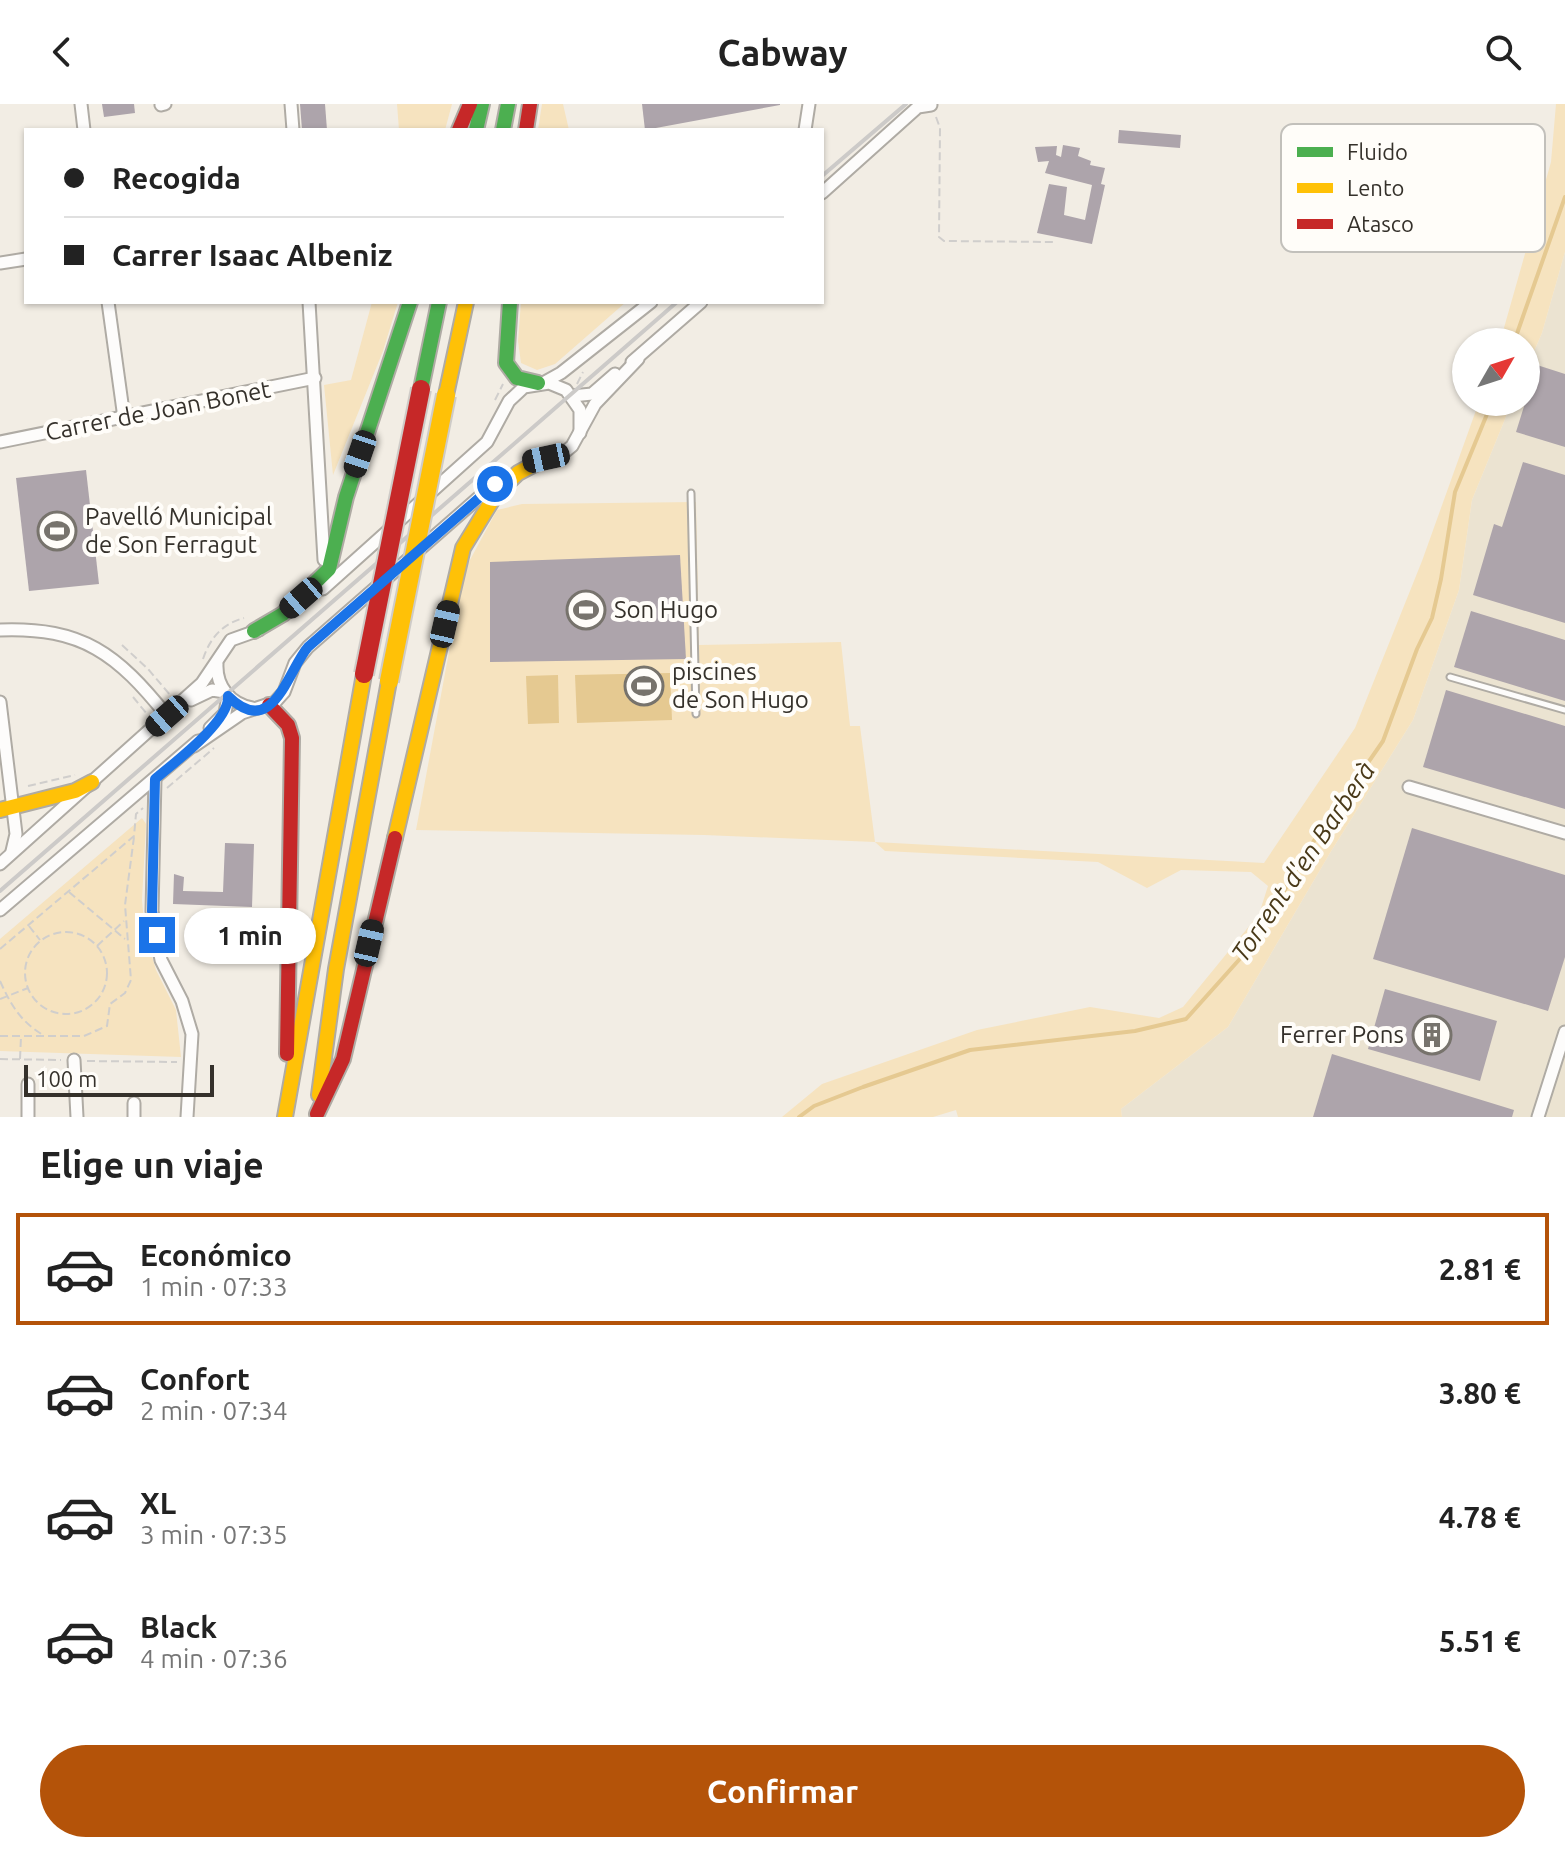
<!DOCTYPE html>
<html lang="es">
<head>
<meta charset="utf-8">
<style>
  :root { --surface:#fff; --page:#f6f6f6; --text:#222; --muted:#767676; --line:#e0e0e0; --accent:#b45309 }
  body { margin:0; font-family:Ubuntu,sans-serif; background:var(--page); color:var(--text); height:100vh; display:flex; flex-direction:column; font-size:30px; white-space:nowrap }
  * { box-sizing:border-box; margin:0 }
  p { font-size:26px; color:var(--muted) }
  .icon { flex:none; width:44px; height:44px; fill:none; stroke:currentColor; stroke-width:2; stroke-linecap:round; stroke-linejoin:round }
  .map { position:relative; height:1013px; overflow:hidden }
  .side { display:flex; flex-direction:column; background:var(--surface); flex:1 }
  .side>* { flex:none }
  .top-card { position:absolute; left:24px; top:24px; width:800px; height:176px; border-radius:0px; box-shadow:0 2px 6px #0004; display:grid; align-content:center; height:176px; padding:0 40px; background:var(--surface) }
  .needle { width:52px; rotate:51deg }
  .tools { position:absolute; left:1452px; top:224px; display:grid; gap:16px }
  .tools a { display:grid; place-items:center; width:88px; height:88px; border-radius:50%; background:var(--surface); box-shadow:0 2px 6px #0004; font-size:40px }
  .scale { position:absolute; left:24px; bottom:20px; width:190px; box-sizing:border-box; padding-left:8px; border:4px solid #35312b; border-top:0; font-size:22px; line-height:28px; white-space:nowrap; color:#35312b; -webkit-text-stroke:6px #fffdf9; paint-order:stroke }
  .end { position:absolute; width:36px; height:36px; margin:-18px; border:10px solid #1a73e8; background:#fff; box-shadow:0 0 0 4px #fff }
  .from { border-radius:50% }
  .bubble { position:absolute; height:56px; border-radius:28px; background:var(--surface); box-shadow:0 2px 6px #0004; font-size:26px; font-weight:700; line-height:56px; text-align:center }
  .car { position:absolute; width:24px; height:48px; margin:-24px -12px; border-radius:10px; box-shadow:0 0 6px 2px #0007; background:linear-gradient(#222 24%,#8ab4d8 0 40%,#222 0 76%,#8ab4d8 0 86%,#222 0) }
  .top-card b { display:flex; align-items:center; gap:28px; height:76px; font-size:30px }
  .top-card b+b { border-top:2px solid var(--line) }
  .top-card i { width:20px; height:20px; background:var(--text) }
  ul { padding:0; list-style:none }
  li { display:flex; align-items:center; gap:24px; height:112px; margin:0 16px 12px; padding:0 24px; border:4px solid transparent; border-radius:0px }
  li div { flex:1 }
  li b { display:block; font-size:30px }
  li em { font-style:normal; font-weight:700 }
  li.current { border-color:var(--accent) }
  li>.icon { width:72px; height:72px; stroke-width:1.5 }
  h2 { padding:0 40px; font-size:36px; line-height:96px }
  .primary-button { display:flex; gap:16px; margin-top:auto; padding:16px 40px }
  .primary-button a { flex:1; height:92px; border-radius:48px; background:var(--accent); color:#fff; font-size:32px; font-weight:700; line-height:92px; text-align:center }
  header { display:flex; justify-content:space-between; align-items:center; height:104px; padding:0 40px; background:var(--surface); font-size:36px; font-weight:700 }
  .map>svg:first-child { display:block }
  .built { fill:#ebe3d1 }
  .green { fill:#f6e3bf }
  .water { fill:#e5c991 }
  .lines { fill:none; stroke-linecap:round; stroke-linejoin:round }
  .stream { stroke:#e5c991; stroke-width:4 }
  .building { fill:#ada4ab }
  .lane-casing { stroke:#afaba4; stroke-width:9 }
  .street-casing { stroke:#afaba4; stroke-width:15 }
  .fast-casing { stroke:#afaba4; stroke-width:18 }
  .slow-casing { stroke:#afaba4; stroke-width:18 }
  .jam-casing { stroke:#afaba4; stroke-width:18 }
  .path { stroke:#d0cecc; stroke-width:2; stroke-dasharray:8 4; stroke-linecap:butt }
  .lane { stroke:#fdfcfb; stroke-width:5 }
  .street { stroke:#fdfcfb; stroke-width:11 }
  .fast { stroke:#4caf50; stroke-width:14 }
  .slow { stroke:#ffc107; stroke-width:14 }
  .jam { stroke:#c62828; stroke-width:14 }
  .rail { stroke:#cccac8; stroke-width:4 }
  .slow-bridge-casing { stroke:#cecbc7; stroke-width:22; stroke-linecap:butt }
  .jam-bridge-casing { stroke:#cecbc7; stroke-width:22; stroke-linecap:butt }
  .slow-bridge { stroke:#ffc107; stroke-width:18 }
  .jam-bridge { stroke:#c62828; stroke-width:18 }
  .route { stroke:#1a73e8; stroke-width:10 }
  .labels { text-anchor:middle; stroke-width:8; stroke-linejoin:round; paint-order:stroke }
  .street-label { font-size:24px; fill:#35312b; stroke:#fffdf9 }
  .poi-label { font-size:24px; fill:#35312b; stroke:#fffdf9; text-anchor:start }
  .water-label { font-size:26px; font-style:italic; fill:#493918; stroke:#fffdf9 }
  .key { fill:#fffdf9; stroke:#c2c0bb; stroke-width:2 }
  .key-label { font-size:22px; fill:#35312b }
</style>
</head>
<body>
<header><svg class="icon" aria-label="back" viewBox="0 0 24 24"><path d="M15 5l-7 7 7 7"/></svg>Cabway<svg class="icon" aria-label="search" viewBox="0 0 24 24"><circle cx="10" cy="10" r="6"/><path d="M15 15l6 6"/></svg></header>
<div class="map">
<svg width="1565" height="1013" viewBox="0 0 1565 1013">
  <rect width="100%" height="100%" fill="#f2ede4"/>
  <!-- built -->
  <path class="built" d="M1565,148V1013H1122L1121,1005L1228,923L1330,749L1413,616L1459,486L1472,396L1512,298H1526V266L1542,229Z"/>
  <!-- green -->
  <g class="green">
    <path d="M397,0H452L445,26H399Z"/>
    <path d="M542,0H563L569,26H538Z"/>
    <path d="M1556,0H1565V148L1542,229L1526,266V238H1500L1551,58Z"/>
    <path d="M372,198H398L383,247L333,371L324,281L351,276Z"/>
    <path d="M521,198H626L555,260L537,266L521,259L518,237Z"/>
    <path d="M1479,298H1512L1472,396L1459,486L1413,616L1330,749L1228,923L1121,1005L1122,1013H958L956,1006L933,1013H782L822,980L977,926L1090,903L1159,914L1183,903L1259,810L1268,782L1251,768L1181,766L1147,784L1098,758L885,747L875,738L704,731L416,726L464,467L497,406L522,400L696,398L699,541L841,538L850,622H860L875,738L1264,759L1355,624L1422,457Z"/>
    <path d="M142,714L146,720L142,796L145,829L156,866L176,906L181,953L0,947V835Z"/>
  </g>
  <!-- water -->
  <g class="water">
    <path d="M670,569L672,616L577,619L575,571Z"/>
    <path d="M558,571L559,619L528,620L526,572Z"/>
  </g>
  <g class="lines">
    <!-- stream -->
    <g class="stream">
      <path d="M1514,238L1565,93"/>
      <path d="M799,1013L814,1002L863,983L970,946L1135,927L1186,915L1255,838L1307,747L1383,637L1417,545L1432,514L1441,475L1455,388L1492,298"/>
    </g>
  </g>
  <!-- building -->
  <g class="building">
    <path d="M102,0H134L135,9L104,13Z"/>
    <path d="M300,0H325L327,26H302Z"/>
    <path d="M642,0H780V1L645,26Z"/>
    <path d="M1119,26L1181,31L1180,44L1118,39Z"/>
    <path d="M1063,41L1080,44L1078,52L1091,57L1090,61L1105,64L1101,80L1105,81L1092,140L1037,129L1049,80L1067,83L1064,111L1085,116L1092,81L1045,69L1049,57L1038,58L1035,43L1057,42L1056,51L1061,53Z"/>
    <path d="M1537,261L1565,270V343L1516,328Z"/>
    <path d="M1523,358L1565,371V519L1473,491L1494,420L1502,423Z"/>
    <path d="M86,366L99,480L29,487L16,374Z"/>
    <path d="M680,451L686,555L490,558V458Z"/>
    <path d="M1471,507L1565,536V597L1454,563Z"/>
    <path d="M1446,586L1565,622V705L1423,663Z"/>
    <path d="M1412,724L1565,771V853L1548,907L1373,855Z"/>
    <path d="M225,739L254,740L252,803L173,800L174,770L184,773L183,787L223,788Z"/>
    <path d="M1385,885L1497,917L1480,977L1368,945Z"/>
    <path d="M1332,950L1514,1006L1512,1013H1313Z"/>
  </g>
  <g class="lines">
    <!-- lane casing -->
    <g class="lane-casing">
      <g id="lane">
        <path d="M691,389L696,610"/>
        <path d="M1450,573L1565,606"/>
      </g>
    </g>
    <!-- street casing -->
    <g class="street-casing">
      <g id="street">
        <path d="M81,0L84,26"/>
        <path d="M291,0L293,26"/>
        <path d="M161,1L165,0"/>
        <path d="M805,26L809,0"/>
        <path d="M822,89L918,3L931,1"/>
        <path d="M0,159L26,155"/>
        <path d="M108,198L124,314"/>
        <path d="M309,198L324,456"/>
        <path d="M632,258L701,198"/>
        <path d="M543,279L561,269L651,198"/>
        <path d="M572,292L592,290L615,270"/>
        <path d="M0,338L315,274"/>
        <path d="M541,355L561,351L572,342L595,300L638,255"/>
        <path d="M323,485L487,338L509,297L524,283L549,279L566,286L580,306V329"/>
        <path d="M0,526C83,523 117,550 167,612"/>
        <path d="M217,560C216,582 230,600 252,604"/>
        <path d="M191,596L212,586L225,588"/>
        <path d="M0,598L16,730L12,747"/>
        <path d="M210,624L225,609L228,592"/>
        <path d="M194,642L242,609L275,598L284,588L295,559L308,543L492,382"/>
        <path d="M155,675L152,807L161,856L182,897L192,930L187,1013"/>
        <path d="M1409,683L1565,729"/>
        <path d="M0,760L202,579L231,536L259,526"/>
        <path d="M0,806L198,637"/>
        <path d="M74,956L77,1013"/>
        <path d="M28,980V1013"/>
        <path d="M134,1013V999"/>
        <path d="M1538,1013L1565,928"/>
      </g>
    </g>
    <!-- fast casing -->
    <g class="fast-casing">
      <g id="fast">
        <path d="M476,26L482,0"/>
        <path d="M503,26L508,0"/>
        <path d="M510,198L506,259L517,274L538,279"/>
        <path d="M421,285L439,198"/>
        <path d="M254,527L283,510L329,465L346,393L410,198"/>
      </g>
    </g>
    <!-- slow casing -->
    <g class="slow-casing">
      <g id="slow">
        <path d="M446,291L466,198"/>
        <path d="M0,706L75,687L92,678"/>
        <path d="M395,734L463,444L496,390L518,369L546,354"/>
        <path d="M319,991L336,865L389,577"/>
        <path d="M285,1013L364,570"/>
      </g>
    </g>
    <!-- jam casing -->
    <g class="jam-casing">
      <g id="jam">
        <path d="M459,26L470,0"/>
        <path d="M526,26L530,0"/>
        <path d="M269,601L288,621L292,634L287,950"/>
        <path d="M317,1010L343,955L395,734"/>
      </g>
    </g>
    <!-- path -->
    <g class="path">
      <path d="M936,13L940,24L939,133L944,137L1053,138"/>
      <path d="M577,280L583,268"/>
      <path d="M495,296L503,280"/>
      <path d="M122,541L148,565L171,592"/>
      <path d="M203,555C210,534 222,520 244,514"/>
      <path d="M133,593L147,610"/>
      <path d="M28,682L75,671"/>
      <path d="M167,684L214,644"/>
      <path d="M69,788L125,835"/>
      <path d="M29,822L40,836"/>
      <circle cx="66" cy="869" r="41"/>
      <path d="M97,842L124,817"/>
      <path d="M0,845L134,732L136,710L143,704"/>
      <path d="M0,877C11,901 20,917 43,931"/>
      <path d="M0,895L28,884"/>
      <path d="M0,932H84L107,922L110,900L125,889L131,876L125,801L134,733"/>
      <path d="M0,955L61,956"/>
      <path d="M20,955L21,933"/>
      <path d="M87,957L177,958"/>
    </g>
    <!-- lane -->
    <use href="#lane" class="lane"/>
    <!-- street -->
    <use href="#street" class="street"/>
    <!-- fast -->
    <use href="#fast" class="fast"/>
    <!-- slow -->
    <use href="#slow" class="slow"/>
    <!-- jam -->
    <use href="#jam" class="jam"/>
    <!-- rail -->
    <g class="rail">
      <path d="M822,72L906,0"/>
      <path d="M0,787L677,198"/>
    </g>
    <!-- slow-bridge casing -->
    <g class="slow-bridge-casing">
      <path id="slow-bridge" d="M389,577L446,291"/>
    </g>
    <!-- jam-bridge casing -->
    <g class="jam-bridge-casing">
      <path id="jam-bridge" d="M364,570L421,285"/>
    </g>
    <!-- slow-bridge -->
    <use href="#slow-bridge" class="slow-bridge"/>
    <!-- jam-bridge -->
    <use href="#jam-bridge" class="jam-bridge"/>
  </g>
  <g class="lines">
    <!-- route -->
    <path class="route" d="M157,831L152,807L155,675C174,659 230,617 228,592C273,637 288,566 308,543L495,380"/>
  </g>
  <!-- icons -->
  <defs>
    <g id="stadium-ring" transform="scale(2)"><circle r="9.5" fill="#fffdf9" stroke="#77736c" stroke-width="1.5"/><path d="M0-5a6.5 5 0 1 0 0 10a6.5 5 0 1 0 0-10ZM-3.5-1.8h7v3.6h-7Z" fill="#77736c"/></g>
    <g id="building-ring" transform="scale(2)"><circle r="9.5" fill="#fffdf9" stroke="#77736c" stroke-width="1.5"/><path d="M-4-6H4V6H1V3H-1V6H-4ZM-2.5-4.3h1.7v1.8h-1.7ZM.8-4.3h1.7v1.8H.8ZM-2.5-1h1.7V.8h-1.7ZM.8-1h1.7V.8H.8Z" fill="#77736c"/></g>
  </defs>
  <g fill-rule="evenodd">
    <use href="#stadium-ring" x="57" y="427"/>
    <use href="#stadium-ring" x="586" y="506"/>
    <use href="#stadium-ring" x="644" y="582"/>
    <use href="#building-ring" x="1432" y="931"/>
  </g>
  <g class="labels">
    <!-- street labels -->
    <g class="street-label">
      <text transform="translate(158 307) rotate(-11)" y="8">Carrer de Joan Bonet</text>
    </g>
    <!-- poi labels -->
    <g class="poi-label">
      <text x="85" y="421">Pavelló Municipal<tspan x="85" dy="28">de Son Ferragut</tspan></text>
      <text x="614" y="514">Son Hugo</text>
      <text x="672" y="576">piscines<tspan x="672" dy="28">de Son Hugo</tspan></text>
      <text x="1404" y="939" text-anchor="end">Ferrer Pons</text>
    </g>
    <!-- water labels -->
    <g class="water-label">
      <text transform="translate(1303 758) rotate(-56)" y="9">Torrent d'en Barberà</text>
    </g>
  </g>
  <!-- legend -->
  <rect x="1281" y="20" width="264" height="128" rx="12" class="key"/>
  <rect x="1297" y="43" width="36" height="10" fill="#4caf50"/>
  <rect x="1297" y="79" width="36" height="10" fill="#ffc107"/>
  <rect x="1297" y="115" width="36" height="10" fill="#c62828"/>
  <g class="key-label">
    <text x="1347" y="56">Fluido</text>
    <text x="1347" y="92">Lento</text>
    <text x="1347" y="128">Atasco</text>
  </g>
</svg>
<div class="tools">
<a><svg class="needle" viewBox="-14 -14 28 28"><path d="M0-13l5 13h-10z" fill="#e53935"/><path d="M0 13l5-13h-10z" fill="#767676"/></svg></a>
</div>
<div class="scale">100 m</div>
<i class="end from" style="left:495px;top:380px"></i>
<i class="end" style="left:157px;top:831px"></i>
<div class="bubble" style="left:184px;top:804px;width:132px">1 min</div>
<i class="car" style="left:360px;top:350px;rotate:199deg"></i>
<i class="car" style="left:546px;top:354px;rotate:258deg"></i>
<i class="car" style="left:301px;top:494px;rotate:229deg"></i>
<i class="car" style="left:445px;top:520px;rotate:13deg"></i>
<i class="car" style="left:167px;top:612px;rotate:229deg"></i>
<i class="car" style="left:369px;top:839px;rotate:13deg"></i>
<div class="top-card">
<b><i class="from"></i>Recogida</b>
<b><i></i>Carrer Isaac Albeniz</b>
</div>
</div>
<section class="side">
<h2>Elige un viaje</h2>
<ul>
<li class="current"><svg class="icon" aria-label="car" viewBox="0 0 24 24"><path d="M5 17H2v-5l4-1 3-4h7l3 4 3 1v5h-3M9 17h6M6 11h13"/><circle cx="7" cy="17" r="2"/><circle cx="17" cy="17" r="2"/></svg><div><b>Económico</b><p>1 min · 07:33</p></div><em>2.81 €</em></li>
<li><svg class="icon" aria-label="car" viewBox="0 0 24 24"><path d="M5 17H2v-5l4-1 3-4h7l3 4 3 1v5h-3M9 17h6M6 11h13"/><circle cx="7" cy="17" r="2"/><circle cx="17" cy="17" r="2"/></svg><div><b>Confort</b><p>2 min · 07:34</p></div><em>3.80 €</em></li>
<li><svg class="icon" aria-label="car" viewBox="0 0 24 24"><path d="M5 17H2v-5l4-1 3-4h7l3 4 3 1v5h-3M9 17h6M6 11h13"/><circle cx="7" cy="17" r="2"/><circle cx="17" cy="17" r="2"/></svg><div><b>XL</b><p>3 min · 07:35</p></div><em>4.78 €</em></li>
<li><svg class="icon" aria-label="car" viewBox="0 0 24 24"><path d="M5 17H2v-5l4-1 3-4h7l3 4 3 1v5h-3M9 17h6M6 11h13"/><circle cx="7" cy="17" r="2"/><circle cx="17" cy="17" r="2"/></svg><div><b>Black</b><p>4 min · 07:36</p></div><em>5.51 €</em></li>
</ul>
<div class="primary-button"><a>Confirmar</a></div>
</section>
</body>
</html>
